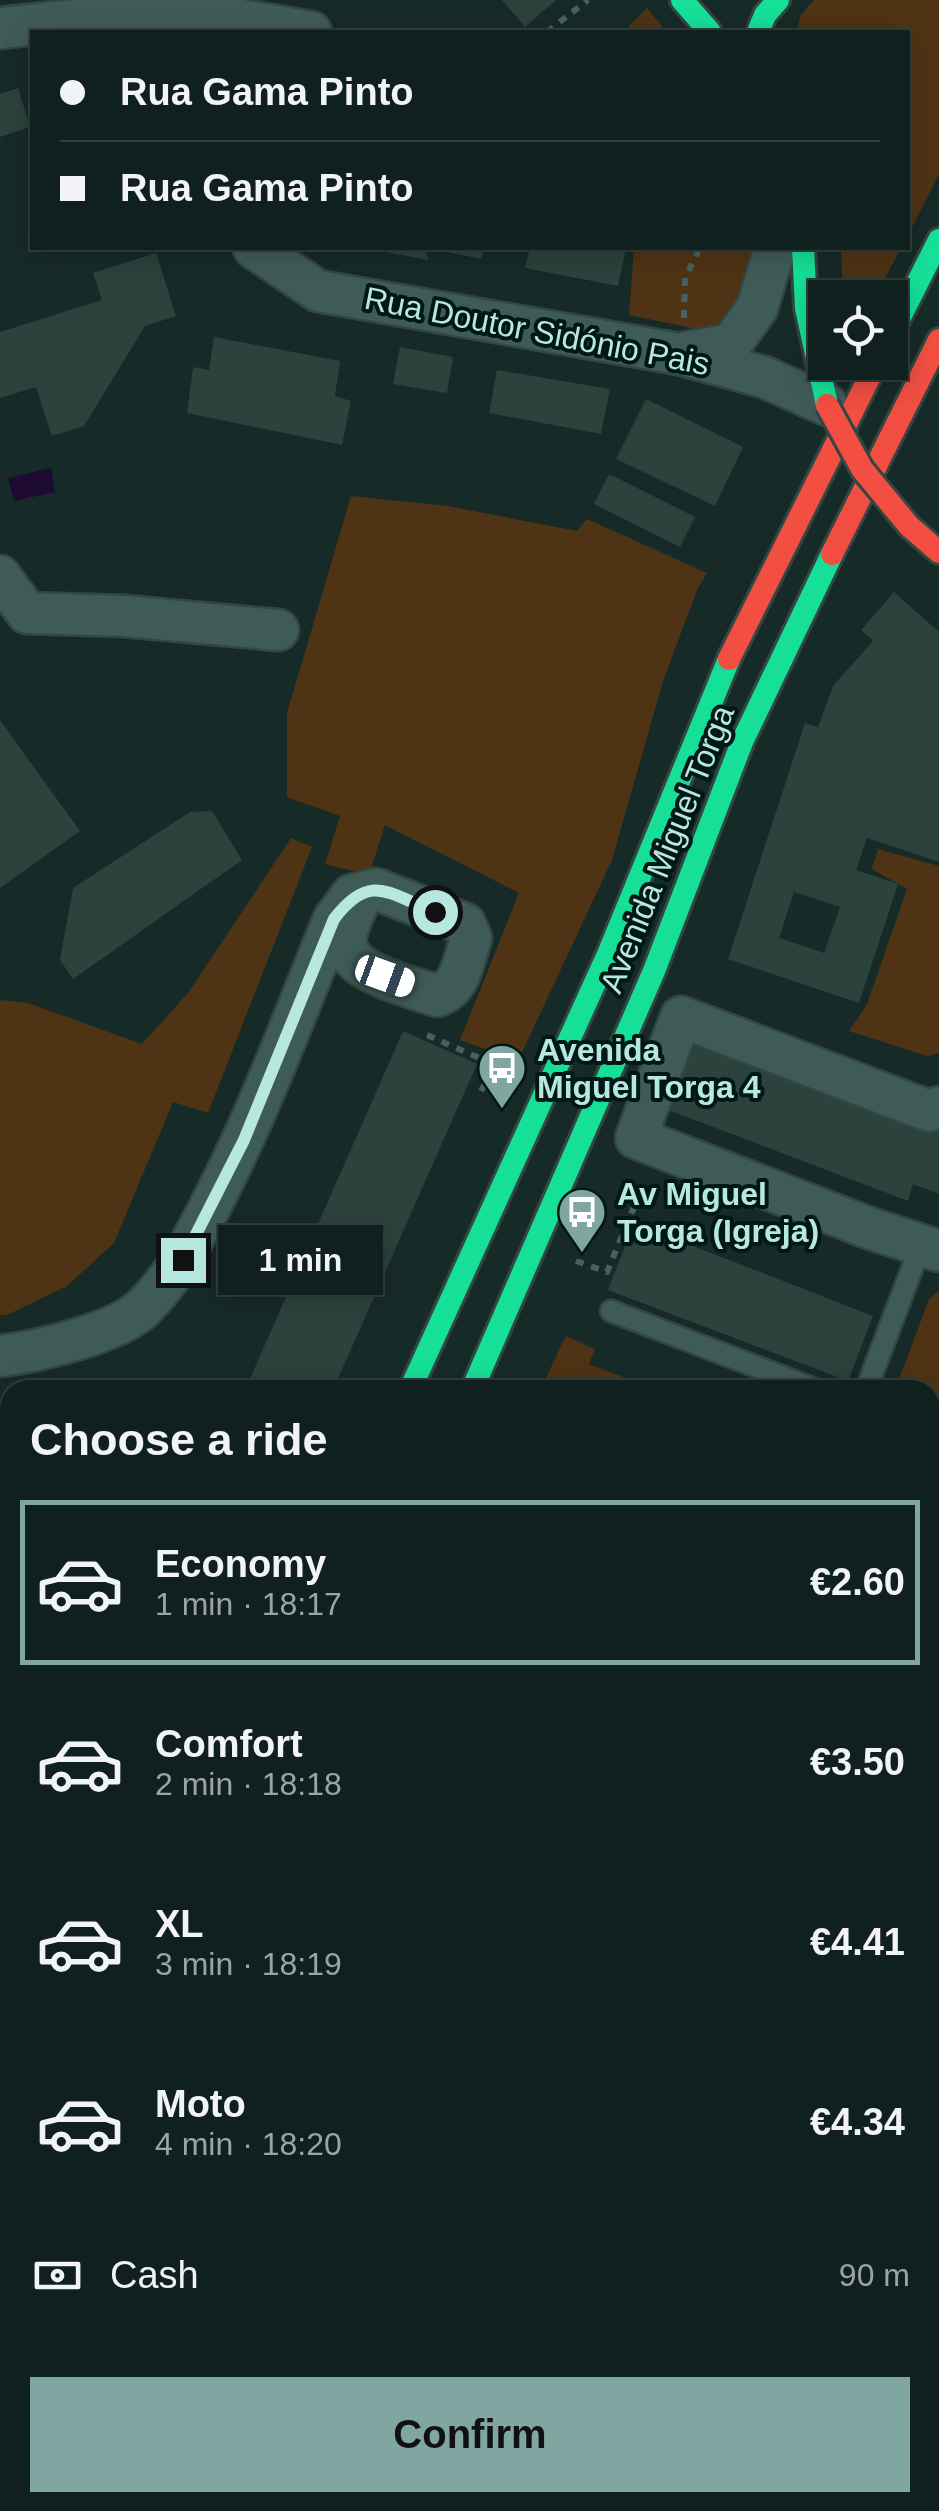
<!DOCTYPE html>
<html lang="en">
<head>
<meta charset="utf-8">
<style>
  :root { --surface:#10201e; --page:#192827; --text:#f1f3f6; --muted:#9ca3a4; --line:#303e3c; --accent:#7fa6a0 }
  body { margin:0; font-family:Helvetica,sans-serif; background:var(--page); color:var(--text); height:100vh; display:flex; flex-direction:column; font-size:38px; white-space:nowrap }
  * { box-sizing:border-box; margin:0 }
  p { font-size:32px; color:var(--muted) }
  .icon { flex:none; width:55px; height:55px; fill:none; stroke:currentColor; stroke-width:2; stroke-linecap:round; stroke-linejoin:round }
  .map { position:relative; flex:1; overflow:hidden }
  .panel { position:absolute; left:0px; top:1380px; width:940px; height:1132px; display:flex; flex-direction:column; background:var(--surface); border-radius:30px 30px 0 0; box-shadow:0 5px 25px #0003,0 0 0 2px var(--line) }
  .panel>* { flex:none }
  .guide { position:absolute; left:30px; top:30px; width:880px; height:220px; border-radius:0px; box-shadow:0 5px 25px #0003,0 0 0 2px var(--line); display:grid; align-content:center; height:220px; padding:0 30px; background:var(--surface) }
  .buttons { position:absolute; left:808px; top:280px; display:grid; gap:20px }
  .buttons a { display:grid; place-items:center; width:100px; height:100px; border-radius:0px; background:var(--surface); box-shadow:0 5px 25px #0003,0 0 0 2px var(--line); font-size:50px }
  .end { position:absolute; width:45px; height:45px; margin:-22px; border:12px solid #b7e8e0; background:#111; box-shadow:0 0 0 5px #111 }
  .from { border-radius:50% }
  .bubble { position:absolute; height:70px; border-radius:0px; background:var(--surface); box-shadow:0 5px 25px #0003,0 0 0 2px var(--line); font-size:32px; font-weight:700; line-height:70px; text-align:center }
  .car { position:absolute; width:30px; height:60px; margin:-30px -15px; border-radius:12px; box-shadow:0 0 8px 2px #0007; background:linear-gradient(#fff 24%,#345 0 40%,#fff 0 76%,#345 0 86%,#fff 0) }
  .guide b { display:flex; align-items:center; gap:35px; height:95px; font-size:38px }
  .guide b+b { border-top:2px solid var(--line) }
  .guide i { width:25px; height:25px; background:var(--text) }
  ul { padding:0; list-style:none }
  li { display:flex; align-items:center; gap:30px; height:165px; margin:0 20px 15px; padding:0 10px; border:5px solid transparent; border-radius:0px }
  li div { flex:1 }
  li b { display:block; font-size:38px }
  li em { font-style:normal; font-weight:700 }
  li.on { border-color:var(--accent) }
  li>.icon { width:90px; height:90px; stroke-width:1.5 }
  h2 { padding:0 30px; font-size:45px; line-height:120px }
  .pay { display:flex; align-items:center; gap:25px; height:110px; padding:0 30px; font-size:38px }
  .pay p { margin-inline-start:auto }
  .primary-button { display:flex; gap:20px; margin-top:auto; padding:20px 30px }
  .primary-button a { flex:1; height:115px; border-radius:0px; background:var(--accent); color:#111; font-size:40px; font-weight:700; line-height:115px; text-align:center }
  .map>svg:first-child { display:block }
  .green { fill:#4e3414 }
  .water { fill:#1f0a33 }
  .building { fill:#2c423d; fill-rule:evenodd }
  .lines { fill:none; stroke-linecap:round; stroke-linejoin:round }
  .lane-casing { stroke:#324642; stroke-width:25 }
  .street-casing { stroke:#324642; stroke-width:45 }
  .fast-casing { stroke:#324642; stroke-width:28 }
  .slow-casing { stroke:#324642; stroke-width:28 }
  .jam-casing { stroke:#324642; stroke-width:28 }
  .path { stroke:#48605e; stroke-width:6; stroke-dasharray:8 8; stroke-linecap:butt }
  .lane { stroke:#3f5b58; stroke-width:20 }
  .street { stroke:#3f5b58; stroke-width:40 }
  .fast { stroke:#16e098; stroke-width:22 }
  .slow { stroke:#ffcf43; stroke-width:22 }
  .jam { stroke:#f24e42; stroke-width:22 }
  .jam-bridge-casing { stroke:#324642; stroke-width:28; stroke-linecap:butt }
  .jam-bridge { stroke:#f24e42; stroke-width:22 }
  .route { stroke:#b7e8e0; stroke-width:12 }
  .labels { text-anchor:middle; stroke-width:8; stroke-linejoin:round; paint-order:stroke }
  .street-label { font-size:32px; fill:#b7e8e0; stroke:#021816 }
  .poi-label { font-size:32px; font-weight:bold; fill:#b7e8e0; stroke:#021816; text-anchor:start }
</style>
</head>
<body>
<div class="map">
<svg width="939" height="2511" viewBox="0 0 939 2511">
  <rect width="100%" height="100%" fill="#162a28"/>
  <!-- green -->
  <g class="green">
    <path d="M814,0H939V174L908,235V32H797L800,16Z"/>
    <path d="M647,8L667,32H623Z"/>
    <path d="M634,248H752C749,279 741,312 716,333L629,315Z"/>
    <path d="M841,248H901L875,297H843Z"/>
    <path d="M351,496L448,506L577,531L587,519L707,573L697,590L663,681L612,860L518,1061L460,1040L519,893L385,825L369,875L325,864L340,816L287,797V713Z"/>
    <path d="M291,838L312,847L208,1113L173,1102L114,1243L67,1286L7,1315H0V1000L28,1003L142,1044L188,993Z"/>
    <path d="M878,849L939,866V1053L927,1056L849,1031L867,1004L907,889L872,869Z"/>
    <path d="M939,1291V1427L930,1444V1390H895L929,1299Z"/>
    <path d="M566,1336L595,1349L589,1364L657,1390H540Z"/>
    <path d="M930,1817L939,1822V1926L930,1921Z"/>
    <path d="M10,2223V2460L9,2461L0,2458V2226Z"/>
  </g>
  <!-- water -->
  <path class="water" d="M51,468L55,492L14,501L8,478Z"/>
  <!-- building -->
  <g class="building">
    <path d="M502,0H556L525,27Z"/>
    <path d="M18,88L30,127L0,137V94Z"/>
    <path d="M381,248H426L428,260L380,251Z"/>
    <path d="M428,248H484L481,259Z"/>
    <path d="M530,248H626L618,286L525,268Z"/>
    <path d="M156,253L176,316L145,326L84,426L52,436L36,387L0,398V332L102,300L93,273Z"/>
    <path d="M214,337L340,361L335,396L351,401L342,445L187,413L193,367L209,370Z"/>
    <path d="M400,347L453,357L447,393L393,384Z"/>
    <path d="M497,370L610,389L601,434L489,413Z"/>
    <path d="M646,399L743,447L715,506L616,459Z"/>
    <path d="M609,474L695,517L680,547L594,504Z"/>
    <path d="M894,592L939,632V862L867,838L856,870L898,884L859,1003L728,959L805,723L818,727L833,686L873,641L861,630ZM794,892L840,907L824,953L779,938Z"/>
    <path d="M0,720L80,831L0,888Z"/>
    <path d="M212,811L242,860L73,979L60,960L73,888L190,812Z"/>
    <path d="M403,1031L477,1064L333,1390H245Z"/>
    <path d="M692,1040L931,1133L939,1129V1194L913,1184L908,1201L666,1109Z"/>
    <path d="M634,1223L873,1316L848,1381L608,1290Z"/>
    <path d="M0,1462L10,1464V1564L0,1557Z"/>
    <path d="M10,2086V2209L0,2212V2092Z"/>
    <path d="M930,2162L939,2166V2293L930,2288Z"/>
    <path d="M931,2465L939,2493V2511H854L852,2502H930Z"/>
    <path d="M223,2502H324L322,2511H220Z"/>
    <path d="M500,2502H592L589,2511H503Z"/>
  </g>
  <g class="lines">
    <!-- lane casing -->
    <g class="lane-casing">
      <g id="lane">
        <path d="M611,1311L817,1390"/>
        <path d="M866,1390L921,1245"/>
      </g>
    </g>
    <!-- street casing -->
    <g class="street-casing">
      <g id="street">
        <path d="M0,28L176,9L311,32"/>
        <path d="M254,248L318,291L679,354L764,377L827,405"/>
        <path d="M683,353L731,344L757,308L775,248"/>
        <path d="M0,576L27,613L124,616L278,630"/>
        <path d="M939,1107L929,1111L681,1017L636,1138L869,1228L939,1251"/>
        <path d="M0,1356C36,1352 117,1333 143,1308C177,1275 196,1234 217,1193C262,1105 296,1011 334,919L352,895L376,889L465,924L471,938C464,959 461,989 437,996C413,987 349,973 346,944C344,929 357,907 363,893"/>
        <path d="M930,1639L939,1622"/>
        <path d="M930,1775L939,1779"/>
        <path d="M939,2096L932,2110L939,2113"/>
        <path d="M930,2394L939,2391"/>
        <path d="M729,2502L735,2511"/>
        <path d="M175,2511L178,2502"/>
        <path d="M429,2511L432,2502"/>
        <path d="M683,2511L689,2502"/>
      </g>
    </g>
    <!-- fast casing -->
    <g class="fast-casing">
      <g id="fast">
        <path d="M682,0L710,32"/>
        <path d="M758,32L765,15L778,0"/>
        <path d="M803,248L806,308L827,405"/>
        <path d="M890,337L939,240"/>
        <path d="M410,1390L609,952L729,659"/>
        <path d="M472,1390L654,971L742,742L832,554"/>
        <path d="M0,1870L10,1862"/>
      </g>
    </g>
    <!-- slow casing -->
    <g class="slow-casing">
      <path id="slow" d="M0,1767L10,1768"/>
    </g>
    <!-- jam casing -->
    <g class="jam-casing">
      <g id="jam">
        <path d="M909,526L939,552"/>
        <path d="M832,554L939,340"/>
        <path d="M729,659L877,362"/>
      </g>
    </g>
    <!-- path -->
    <g class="path">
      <path d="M547,32L588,0"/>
      <path d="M684,318L685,278L700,248"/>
      <path d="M427,1035L495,1065L481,1091"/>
      <path d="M576,1261L607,1272L634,1207"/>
    </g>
    <!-- lane -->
    <use href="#lane" class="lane"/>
    <!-- street -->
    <use href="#street" class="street"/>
    <!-- fast -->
    <use href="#fast" class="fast"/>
    <!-- slow -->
    <use href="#slow" class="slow"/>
    <!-- jam -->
    <use href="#jam" class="jam"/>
    <!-- jam-bridge casing -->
    <g class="jam-bridge-casing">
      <path id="jam-bridge" d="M827,405L862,469L909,526"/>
    </g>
    <!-- jam-bridge -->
    <use href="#jam-bridge" class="jam-bridge"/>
  </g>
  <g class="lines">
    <!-- route -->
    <path class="route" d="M183,1260L244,1140L334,919C370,872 387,893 435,912"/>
  </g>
  <!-- icons -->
  <defs>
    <g id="bus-pin" transform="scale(2.5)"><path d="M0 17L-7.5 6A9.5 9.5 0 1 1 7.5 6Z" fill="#7fa6a0" stroke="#021816"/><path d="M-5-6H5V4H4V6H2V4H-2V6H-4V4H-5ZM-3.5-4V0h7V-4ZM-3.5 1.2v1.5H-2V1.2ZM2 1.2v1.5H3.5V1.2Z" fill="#fff"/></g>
  </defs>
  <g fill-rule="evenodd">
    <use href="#bus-pin" x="502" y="1068"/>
    <use href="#bus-pin" x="582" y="1212"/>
  </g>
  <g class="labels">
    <!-- street labels -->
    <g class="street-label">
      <text transform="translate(537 331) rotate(11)" y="11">Rua Doutor Sidónio Pais</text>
      <text transform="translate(667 849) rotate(-68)" y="11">Avenida Miguel Torga</text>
    </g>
    <!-- poi labels -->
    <g class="poi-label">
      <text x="537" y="1061">Avenida<tspan x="537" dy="37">Miguel Torga 4</tspan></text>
      <text x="617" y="1205">Av Miguel<tspan x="617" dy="37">Torga (Igreja)</tspan></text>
    </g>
  </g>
</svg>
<div class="buttons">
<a><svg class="icon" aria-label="locate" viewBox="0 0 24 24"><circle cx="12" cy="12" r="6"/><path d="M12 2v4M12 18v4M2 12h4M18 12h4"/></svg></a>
</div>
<i class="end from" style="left:435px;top:912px"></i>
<i class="end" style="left:183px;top:1260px"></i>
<div class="bubble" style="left:218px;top:1225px;width:165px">1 min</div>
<i class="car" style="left:385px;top:976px;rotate:110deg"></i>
<div class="guide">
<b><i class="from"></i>Rua Gama Pinto</b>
<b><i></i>Rua Gama Pinto</b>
</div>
<section class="panel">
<h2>Choose a ride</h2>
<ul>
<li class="on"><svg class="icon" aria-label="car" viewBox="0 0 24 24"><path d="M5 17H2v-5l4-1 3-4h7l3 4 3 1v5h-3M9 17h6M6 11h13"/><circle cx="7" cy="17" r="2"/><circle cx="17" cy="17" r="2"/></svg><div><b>Economy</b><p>1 min · 18:17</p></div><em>€2.60</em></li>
<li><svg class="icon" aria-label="car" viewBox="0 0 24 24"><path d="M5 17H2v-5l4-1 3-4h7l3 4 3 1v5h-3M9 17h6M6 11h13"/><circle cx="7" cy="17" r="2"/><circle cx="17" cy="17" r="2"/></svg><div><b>Comfort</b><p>2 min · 18:18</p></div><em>€3.50</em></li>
<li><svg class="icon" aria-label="car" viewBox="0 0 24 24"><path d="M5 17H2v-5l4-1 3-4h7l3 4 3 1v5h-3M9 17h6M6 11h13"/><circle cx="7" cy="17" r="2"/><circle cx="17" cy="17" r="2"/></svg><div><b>XL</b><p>3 min · 18:19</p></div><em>€4.41</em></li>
<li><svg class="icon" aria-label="car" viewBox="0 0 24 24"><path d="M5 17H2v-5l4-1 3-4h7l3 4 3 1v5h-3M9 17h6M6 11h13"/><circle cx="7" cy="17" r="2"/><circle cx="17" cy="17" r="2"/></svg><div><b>Moto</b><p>4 min · 18:20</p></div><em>€4.34</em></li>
</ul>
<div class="pay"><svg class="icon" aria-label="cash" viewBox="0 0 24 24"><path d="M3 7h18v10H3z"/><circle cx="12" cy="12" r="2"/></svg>Cash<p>90 m</p></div>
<div class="primary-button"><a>Confirm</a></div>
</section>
</div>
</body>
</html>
